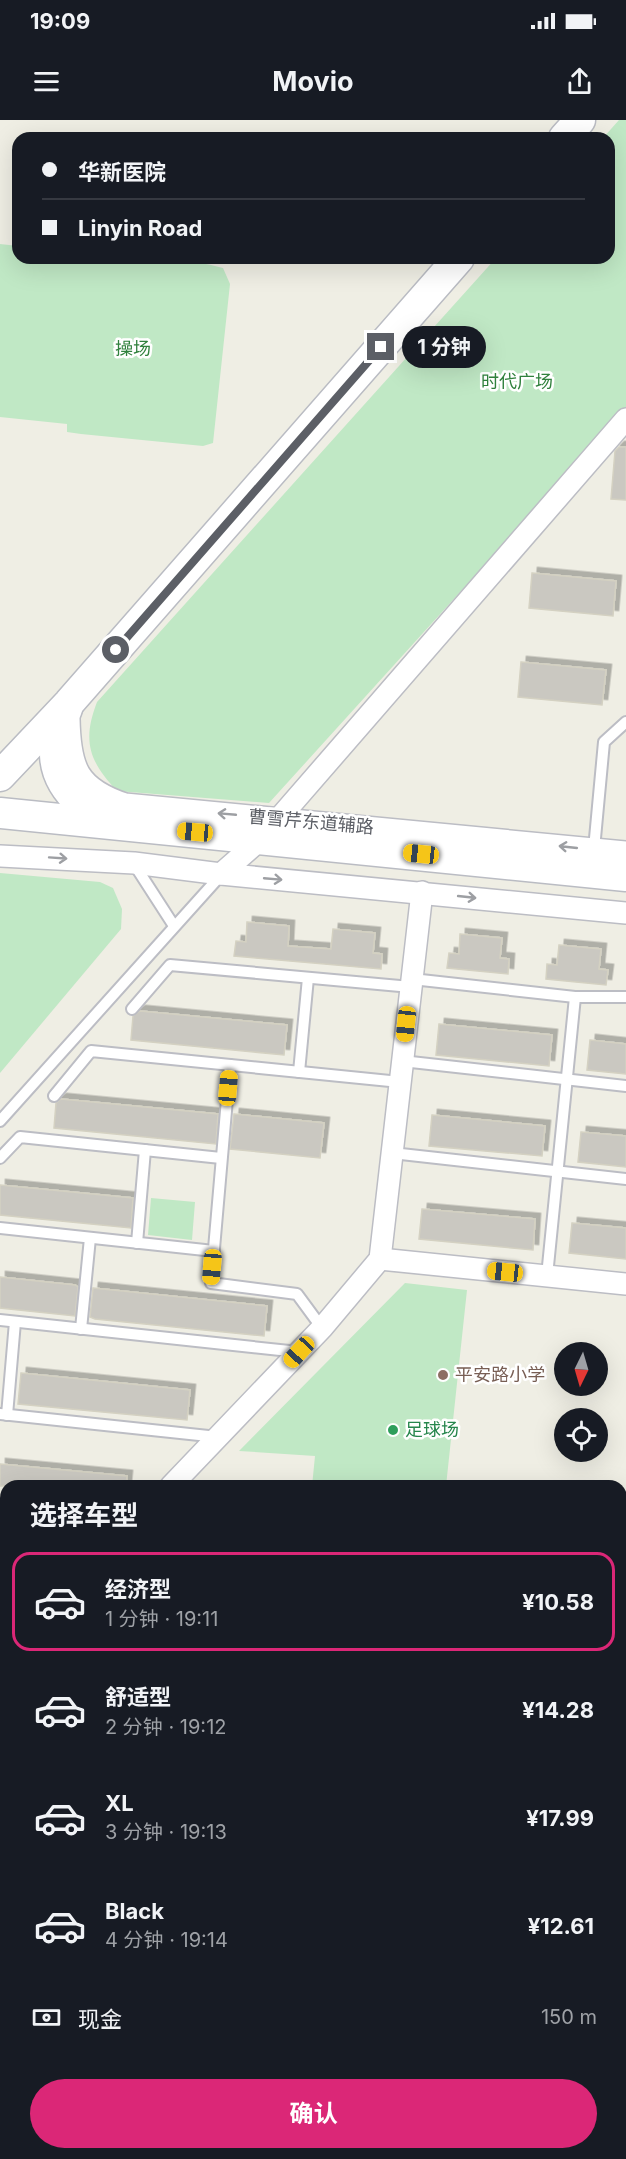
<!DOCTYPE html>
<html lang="zh">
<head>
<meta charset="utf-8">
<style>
  :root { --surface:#171b24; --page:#20242c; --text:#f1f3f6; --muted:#9ea1a6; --line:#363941; --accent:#db2777 }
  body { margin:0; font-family:Inter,"Noto Sans SC",sans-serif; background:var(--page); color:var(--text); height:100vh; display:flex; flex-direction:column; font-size:22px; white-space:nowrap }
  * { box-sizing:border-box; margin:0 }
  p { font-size:20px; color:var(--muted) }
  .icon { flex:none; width:33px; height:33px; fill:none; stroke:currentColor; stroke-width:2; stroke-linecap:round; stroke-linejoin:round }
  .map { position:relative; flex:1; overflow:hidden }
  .panel { position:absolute; left:0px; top:1360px; width:627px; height:680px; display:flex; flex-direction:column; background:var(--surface); border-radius:18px 18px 0 0; box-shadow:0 6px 24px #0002 }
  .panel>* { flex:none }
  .guide { position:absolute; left:12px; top:12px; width:603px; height:132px; border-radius:18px; box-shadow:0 6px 24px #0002; display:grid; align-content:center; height:132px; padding:0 30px; background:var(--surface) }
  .needle { width:39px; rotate:185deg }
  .buttons { position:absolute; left:554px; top:1222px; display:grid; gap:12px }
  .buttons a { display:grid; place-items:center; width:54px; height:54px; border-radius:50%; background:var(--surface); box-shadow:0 6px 24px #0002; font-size:30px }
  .end { position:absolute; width:27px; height:27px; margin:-14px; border:8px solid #5c5f66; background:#fff; box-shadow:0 0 0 3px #fff }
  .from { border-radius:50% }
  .bubble { position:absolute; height:42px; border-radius:21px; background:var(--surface); box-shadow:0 6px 24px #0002; font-size:20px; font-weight:700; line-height:42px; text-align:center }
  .car { position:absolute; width:18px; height:36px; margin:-18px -9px; border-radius:8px; box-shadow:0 0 4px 2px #0007; background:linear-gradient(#f5c518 24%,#345 0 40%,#f5c518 0 76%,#345 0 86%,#f5c518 0) }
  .guide b { display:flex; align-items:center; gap:21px; height:57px; font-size:22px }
  .guide b+b { border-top:2px solid var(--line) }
  .guide i { width:15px; height:15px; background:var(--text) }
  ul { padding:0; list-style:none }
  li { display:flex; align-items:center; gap:18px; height:99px; margin:0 12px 9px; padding:0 18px; border:3px solid transparent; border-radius:18px }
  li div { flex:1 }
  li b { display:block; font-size:22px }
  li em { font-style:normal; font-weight:700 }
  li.current { border-color:var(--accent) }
  li>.icon { width:54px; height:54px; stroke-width:1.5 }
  h2 { padding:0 30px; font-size:27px; line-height:72px }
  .pay { display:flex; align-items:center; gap:15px; height:66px; padding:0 30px; font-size:22px }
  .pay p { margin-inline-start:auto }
  .action { display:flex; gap:12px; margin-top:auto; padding:12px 30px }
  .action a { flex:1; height:69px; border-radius:36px; background:var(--accent); color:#fff; font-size:24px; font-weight:700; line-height:69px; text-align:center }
  .status { display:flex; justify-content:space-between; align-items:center; height:42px; padding:0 30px; background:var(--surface); direction:ltr }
  .status svg { height:16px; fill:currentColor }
  header { display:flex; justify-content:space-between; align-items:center; height:78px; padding:0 30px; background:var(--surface); font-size:27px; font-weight:700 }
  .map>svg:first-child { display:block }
  .green { fill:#c0e8c5 }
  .building { fill:#cac8c1; stroke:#d4d1c2; stroke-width:1.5; filter:url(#shadow) }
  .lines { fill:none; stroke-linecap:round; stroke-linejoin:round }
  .service-casing { stroke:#bcbdc4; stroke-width:14 }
  .minor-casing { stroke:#bcbdc4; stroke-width:24 }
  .secondary-casing { stroke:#babcc3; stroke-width:33 }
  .service { stroke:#fff; stroke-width:10 }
  .minor { stroke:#fff; stroke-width:21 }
  .secondary { stroke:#fff; stroke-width:30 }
  .oneway { stroke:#9d9fa3 }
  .route { stroke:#5c5f66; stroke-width:8 }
  .education-dot { fill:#8d6e63; stroke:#fff; stroke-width:2 }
  .leisure-dot { fill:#2e9e5b; stroke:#fff; stroke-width:2 }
  .labels { text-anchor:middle; stroke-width:5; stroke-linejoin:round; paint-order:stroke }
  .park-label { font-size:18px; fill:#30813d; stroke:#fff }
  .street-label { font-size:18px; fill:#5c5f66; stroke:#fff }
  .education-label { font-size:18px; fill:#785e54; stroke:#fff; text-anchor:start }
  .leisure-label { font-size:18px; fill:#27864d; stroke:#fff; text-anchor:start }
</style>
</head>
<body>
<div class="status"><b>19:09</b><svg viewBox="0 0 49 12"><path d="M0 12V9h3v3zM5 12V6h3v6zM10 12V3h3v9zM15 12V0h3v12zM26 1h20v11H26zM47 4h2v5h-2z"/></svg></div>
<header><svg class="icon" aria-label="menu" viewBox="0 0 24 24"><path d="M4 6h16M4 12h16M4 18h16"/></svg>Movio<svg class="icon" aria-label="share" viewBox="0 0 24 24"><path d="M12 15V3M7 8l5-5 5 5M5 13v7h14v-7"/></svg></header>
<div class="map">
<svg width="626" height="2039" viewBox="0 0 626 2039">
  <defs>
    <filter id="shadow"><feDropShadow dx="5.5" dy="-5.5" stdDeviation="0" flood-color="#0004"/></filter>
  </defs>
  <rect width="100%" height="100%" fill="#efeee4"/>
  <!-- green -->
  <g class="green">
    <path d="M619,0H626V289L269,683L117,671C89,641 82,621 97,582L496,138H609V18H603Z"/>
    <path d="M0,124L18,126V138C85,138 158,130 223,148L230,164L213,323L203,326L81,314L67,312V304L0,297Z"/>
    <path d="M0,753L100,762L113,768L122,789L121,809L0,953Z"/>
    <path d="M151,1078L195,1082L192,1120L148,1115Z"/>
    <path d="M405,1163L467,1170L446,1366H312L315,1336L239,1331Z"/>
    <path d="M621,1488L626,1489V1586L621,1588Z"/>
    <path d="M196,2034H408V2039H205Z"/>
  </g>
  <!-- building -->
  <g class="building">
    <path d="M619,327H626V380L611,379L615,331Z"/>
    <path d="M532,453L616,461L613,496L529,488Z"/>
    <path d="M521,542L606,550L602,585L518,577Z"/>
    <path d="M247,802L289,806L288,826L331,829L333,809L375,813L373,833L382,834L381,849L234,836L236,821L246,822Z"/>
    <path d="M460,814L502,818L500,838L509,839L508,854L447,848L449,833L459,834Z"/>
    <path d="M559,825L601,829L599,849L608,850L606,865L546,859L547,844L557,845Z"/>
    <path d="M140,891L287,905L284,935L131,920L133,896Z"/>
    <path d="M439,904L552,915L549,946L436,935Z"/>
    <path d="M590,920L626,924V954L587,950Z"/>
    <path d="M61,979L218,994L216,1024L54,1008L56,983Z"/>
    <path d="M234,994L324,1003L320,1038L230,1029Z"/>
    <path d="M432,995L545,1006L542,1036L429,1026Z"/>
    <path d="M581,1012L626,1016V1047L578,1042Z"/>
    <path d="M0,1065L133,1078L131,1108L0,1095Z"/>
    <path d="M422,1089L535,1099L533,1130L419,1119Z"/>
    <path d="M572,1103L626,1108V1139L569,1133Z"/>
    <path d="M0,1157L75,1165L78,1167L75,1196L0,1188Z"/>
    <path d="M93,1168L267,1186L264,1216L95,1199L90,1197Z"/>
    <path d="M21,1253L190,1270L187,1300L18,1284Z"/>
    <path d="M0,1344L127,1356L126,1366H0Z"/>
  </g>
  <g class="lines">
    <!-- service casing -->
    <g class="service-casing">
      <g id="service">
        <path d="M594,729L604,622L626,602"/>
        <path d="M134,744L174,806"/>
        <path d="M412,859L575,877H626"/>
        <path d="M132,889L170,845L411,867"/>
        <path d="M402,941L626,966"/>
        <path d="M230,945L211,1163L297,1174L322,1208"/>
        <path d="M299,952L308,858"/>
        <path d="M54,976L91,931L400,962"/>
        <path d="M0,1001L221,755"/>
        <path d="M392,1033L626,1059"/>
        <path d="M0,1038L20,1017L221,1038"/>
        <path d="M0,1108L214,1131"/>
        <path d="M137,1123L145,1030"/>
        <path d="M547,1156L575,877"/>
        <path d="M0,1200L299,1232"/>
        <path d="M81,1209L90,1118"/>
        <path d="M0,1294L218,1317"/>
        <path d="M7,1295L15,1202"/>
        <path d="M0,1387L6,1388"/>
        <path d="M0,1476H6"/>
        <path d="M0,1614L6,1615"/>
        <path d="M621,1677L626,1678"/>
        <path d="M0,1705H6"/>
        <path d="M0,1753L6,1754"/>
        <path d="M0,1805L6,1804"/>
        <path d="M621,1851H626"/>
        <path d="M621,1946L626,1947"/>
        <path d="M508,2034L565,2039"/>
        <path d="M421,2039V2034"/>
      </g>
    </g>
    <!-- minor casing -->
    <g class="minor-casing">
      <g id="minor">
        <path d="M69,599C70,647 77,668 125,684L626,732"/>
        <path d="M0,736L134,743L221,754L626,793"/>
        <path d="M221,754L262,718L626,299"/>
        <path d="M380,1139L626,1164"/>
        <path d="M171,1366L322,1208L380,1139L422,772"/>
        <path d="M0,1545L6,1539"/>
        <path d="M621,1606L626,1607"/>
        <path d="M621,1799L626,1751"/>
        <path d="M597,2039V2034"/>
      </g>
    </g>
    <!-- secondary casing -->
    <g class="secondary-casing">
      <g id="secondary">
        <path d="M564,18L580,0"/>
        <path d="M67,589C49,625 49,656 82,685C90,691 103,694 112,698"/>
        <path d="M0,656L69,583L459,138"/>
        <path d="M0,693L626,756"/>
        <path d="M0,1953L6,1957"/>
        <path d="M126,2034L134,2039"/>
      </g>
    </g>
    <!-- service -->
    <use href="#service" class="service"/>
    <!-- minor -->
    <use href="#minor" class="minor"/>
    <!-- secondary -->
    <use href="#secondary" class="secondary"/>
  </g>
  <!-- one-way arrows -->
  <defs><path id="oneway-shaft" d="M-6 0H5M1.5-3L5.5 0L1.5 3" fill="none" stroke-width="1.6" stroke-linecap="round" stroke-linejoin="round" transform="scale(1.5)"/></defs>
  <g class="oneway">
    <use href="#oneway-shaft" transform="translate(227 694) rotate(-175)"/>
    <use href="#oneway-shaft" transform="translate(568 727) rotate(-174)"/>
    <use href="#oneway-shaft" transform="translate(58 738) rotate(4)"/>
    <use href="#oneway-shaft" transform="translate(273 759) rotate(5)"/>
    <use href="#oneway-shaft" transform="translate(467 777) rotate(6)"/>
  </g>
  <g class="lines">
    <!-- route -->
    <path class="route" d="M116,530L381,227"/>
  </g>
  <!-- markers -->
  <circle class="education-dot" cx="443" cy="1255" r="6"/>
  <circle class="leisure-dot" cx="393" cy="1310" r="6"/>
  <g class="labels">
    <!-- park labels -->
    <g class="park-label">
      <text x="133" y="235">操场</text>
      <text x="517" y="268">时代广场</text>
    </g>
    <!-- street labels -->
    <g class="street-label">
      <text transform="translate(311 702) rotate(5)" y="6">曹雪芹东道辅路</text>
    </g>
    <!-- education labels -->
    <g class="education-label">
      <text x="455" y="1261">平安路小学</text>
    </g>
    <!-- leisure labels -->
    <g class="leisure-label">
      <text x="405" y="1316">足球场</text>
    </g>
  </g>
</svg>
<div class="buttons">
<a><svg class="needle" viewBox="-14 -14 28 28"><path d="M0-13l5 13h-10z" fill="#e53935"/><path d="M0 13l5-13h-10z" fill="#9ea1a6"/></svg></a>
<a><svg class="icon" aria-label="locate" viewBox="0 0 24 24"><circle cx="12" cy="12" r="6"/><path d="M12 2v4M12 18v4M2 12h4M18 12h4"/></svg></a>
</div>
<i class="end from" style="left:116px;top:530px"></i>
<i class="end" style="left:381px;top:227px"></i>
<div class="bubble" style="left:402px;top:206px;width:84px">1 分钟</div>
<i class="car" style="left:195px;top:712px;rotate:275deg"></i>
<i class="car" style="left:421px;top:734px;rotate:276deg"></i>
<i class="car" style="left:406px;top:904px;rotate:186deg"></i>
<i class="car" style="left:228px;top:968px;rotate:5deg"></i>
<i class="car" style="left:212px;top:1147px;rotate:185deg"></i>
<i class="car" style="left:505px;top:1152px;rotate:276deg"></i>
<i class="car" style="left:299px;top:1232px;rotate:223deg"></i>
<div class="guide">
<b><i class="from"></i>华新医院</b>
<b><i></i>Linyin Road</b>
</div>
<section class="panel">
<h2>选择车型</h2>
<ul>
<li class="current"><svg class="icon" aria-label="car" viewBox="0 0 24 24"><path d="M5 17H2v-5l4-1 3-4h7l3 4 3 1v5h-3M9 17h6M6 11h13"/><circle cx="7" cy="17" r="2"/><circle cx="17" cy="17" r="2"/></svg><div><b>经济型</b><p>1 分钟 · 19:11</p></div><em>¥10.58</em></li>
<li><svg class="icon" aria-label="car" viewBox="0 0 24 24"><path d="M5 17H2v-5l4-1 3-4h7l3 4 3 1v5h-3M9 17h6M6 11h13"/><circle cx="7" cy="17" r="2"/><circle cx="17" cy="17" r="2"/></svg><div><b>舒适型</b><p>2 分钟 · 19:12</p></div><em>¥14.28</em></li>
<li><svg class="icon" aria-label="car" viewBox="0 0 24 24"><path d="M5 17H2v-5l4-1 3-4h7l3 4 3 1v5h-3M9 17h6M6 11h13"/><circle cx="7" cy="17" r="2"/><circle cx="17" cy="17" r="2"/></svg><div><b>XL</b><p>3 分钟 · 19:13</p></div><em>¥17.99</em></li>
<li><svg class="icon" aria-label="car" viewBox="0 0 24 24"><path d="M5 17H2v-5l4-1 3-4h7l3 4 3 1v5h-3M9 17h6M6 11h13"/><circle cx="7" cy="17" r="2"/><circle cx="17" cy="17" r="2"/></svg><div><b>Black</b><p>4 分钟 · 19:14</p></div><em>¥12.61</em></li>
</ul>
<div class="pay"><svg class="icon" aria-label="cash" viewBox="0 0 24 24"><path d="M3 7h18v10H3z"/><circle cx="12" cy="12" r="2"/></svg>现金<p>150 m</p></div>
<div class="action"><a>确认</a></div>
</section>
</div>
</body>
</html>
